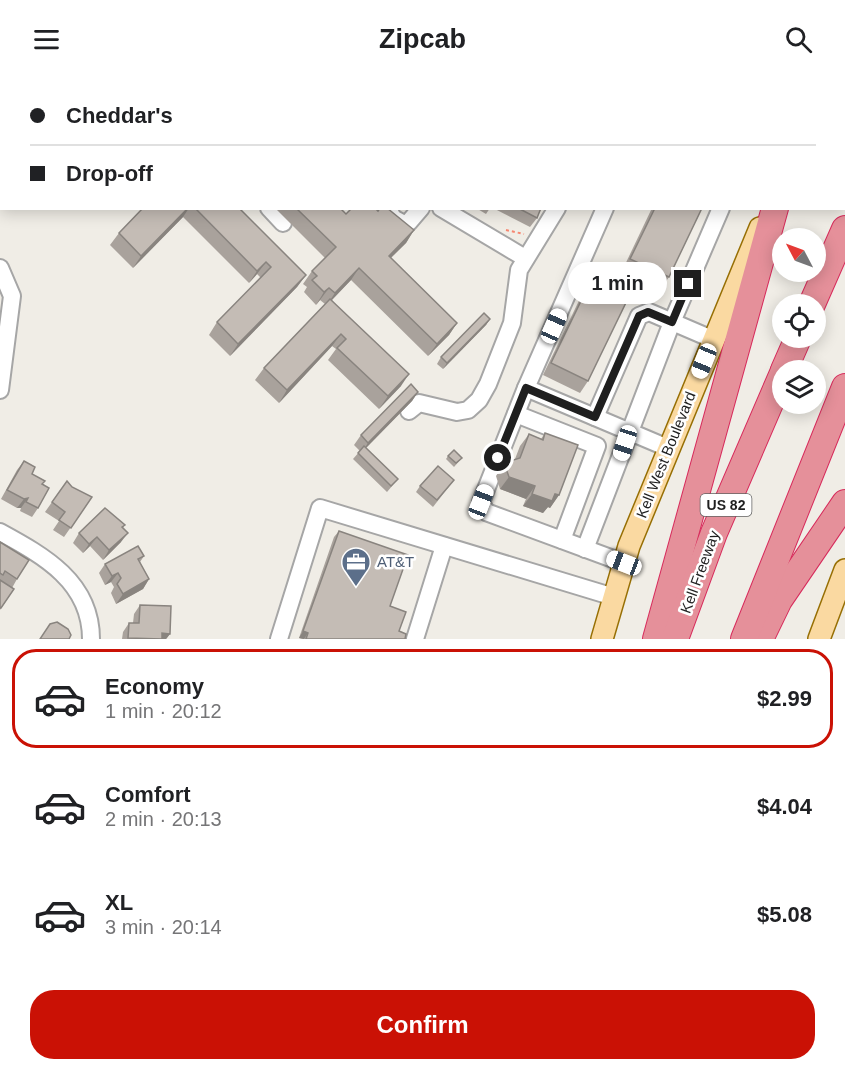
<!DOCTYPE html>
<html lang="en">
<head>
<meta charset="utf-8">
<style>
  :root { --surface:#fff; --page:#f6f6f6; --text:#202124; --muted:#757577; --line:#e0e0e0; --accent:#ca1105 }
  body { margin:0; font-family:Helvetica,sans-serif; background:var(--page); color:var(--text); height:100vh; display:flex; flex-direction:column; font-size:22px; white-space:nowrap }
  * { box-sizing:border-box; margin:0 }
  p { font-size:20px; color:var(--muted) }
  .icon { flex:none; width:33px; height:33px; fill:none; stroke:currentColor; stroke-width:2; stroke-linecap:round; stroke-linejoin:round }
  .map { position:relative; height:561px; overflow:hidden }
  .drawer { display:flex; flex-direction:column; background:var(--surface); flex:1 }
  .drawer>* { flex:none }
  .top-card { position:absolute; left:0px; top:0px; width:846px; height:132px; box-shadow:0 3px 15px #0003; display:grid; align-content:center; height:132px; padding:0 30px; background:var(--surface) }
  .needle { width:39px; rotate:311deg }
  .fabs { position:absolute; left:772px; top:150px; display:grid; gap:12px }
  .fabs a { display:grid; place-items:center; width:54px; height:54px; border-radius:50%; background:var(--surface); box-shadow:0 3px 15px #0003; font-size:30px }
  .end { position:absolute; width:27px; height:27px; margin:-14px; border:8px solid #1f1f1f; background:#fff; box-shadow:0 0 0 3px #fff }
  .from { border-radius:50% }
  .bubble { position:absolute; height:42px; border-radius:21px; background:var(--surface); box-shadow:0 3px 15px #0003; font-size:20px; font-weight:700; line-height:42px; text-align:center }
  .car { position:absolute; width:18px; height:36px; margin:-18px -9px; border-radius:8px; box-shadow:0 0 4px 2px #0007; background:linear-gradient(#fff 24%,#345 0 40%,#fff 0 76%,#345 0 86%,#fff 0) }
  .top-card b { display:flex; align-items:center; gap:21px; height:57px; font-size:22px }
  .top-card b+b { border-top:2px solid var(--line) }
  .top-card i { width:15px; height:15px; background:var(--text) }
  ul { padding:10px 0 0; list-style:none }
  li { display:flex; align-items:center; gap:18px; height:99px; margin:0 12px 9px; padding:0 18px; border:3px solid transparent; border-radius:24px }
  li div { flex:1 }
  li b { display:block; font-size:22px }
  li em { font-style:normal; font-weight:700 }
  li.selected { border-color:var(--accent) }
  li>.icon { width:54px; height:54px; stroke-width:1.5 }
  .button { display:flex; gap:12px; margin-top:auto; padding:12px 30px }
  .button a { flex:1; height:69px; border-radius:24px; background:var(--accent); color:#fff; font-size:24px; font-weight:700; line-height:69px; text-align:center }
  header { display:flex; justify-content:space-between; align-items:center; height:78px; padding:0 30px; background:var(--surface); font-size:27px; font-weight:700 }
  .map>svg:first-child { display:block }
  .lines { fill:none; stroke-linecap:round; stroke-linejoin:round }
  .minor-tunnel { stroke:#c6c4be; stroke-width:16; stroke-dasharray:16 8; stroke-linecap:butt }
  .minor-casing { stroke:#a6a6a6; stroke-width:20 }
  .major-casing { stroke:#976f04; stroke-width:24 }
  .highway-casing { stroke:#d72a5b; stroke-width:28 }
  .path { stroke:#f68670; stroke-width:2; stroke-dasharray:3 3; stroke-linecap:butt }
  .minor { stroke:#fff; stroke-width:16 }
  .major { stroke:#fad9a1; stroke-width:21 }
  .highway { stroke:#e5909a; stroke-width:26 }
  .wall { fill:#a9a29c }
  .shaded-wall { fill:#89847f }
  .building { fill:#c4bcb5; stroke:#89847f; stroke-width:1.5 }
  .route { stroke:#1f1f1f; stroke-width:8 }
  .labels { text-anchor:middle; stroke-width:5; stroke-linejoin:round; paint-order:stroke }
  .shield { fill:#fff; stroke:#626262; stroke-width:1.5 }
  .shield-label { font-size:14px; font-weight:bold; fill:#1f1f1f }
  .street-label { font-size:15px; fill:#1f1f1f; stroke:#fff }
  .service-label { font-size:15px; fill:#4e5e75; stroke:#fff; text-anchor:start }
</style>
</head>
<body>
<header><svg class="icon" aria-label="menu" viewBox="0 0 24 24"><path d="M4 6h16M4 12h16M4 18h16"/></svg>Zipcab<svg class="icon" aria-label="search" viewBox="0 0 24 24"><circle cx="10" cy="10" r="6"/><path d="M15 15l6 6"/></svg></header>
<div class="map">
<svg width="845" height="561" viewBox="0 0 845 561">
  <rect width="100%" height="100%" fill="#f0ede6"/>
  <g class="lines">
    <!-- minor-tunnel -->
    <path class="minor-tunnel" d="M700,0L702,2"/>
    <!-- minor casing -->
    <g class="minor-casing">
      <g id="minor">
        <path d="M234,0L235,2"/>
        <path d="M273,0L274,2"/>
        <path d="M394,0L396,2"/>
        <path d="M681,0L682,2"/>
        <path d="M755,0L757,2"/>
        <path d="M83,2V0"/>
        <path d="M313,2L314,0"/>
        <path d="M620,2V0"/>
        <path d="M648,2L649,0"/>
        <path d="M791,2L792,0"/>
        <path d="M269,130L283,145"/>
        <path d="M388,130L393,140L404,146L409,144L421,130"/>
        <path d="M441,130L525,180"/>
        <path d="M605,130L526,310L481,424L486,434L624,485"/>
        <path d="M0,190L12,218L0,312"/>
        <path d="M526,310L668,370"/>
        <path d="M409,333L419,325L457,334L468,332L479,322L488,306L512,245L519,192L557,130"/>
        <path d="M516,336L597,368L562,462"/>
        <path d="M595,339L639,238L649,234L712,261"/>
        <path d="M0,454C44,478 91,504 91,561"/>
        <path d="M585,471L672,244L721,130"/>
        <path d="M279,561L320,430L614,519"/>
        <path d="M415,561L444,468"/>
      </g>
    </g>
    <!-- major casing -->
    <g class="major-casing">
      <g id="major">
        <path d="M827,2L828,0"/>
        <path d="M602,561L629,468L760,150"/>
        <path d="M819,561L845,492"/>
      </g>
    </g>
    <!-- highway casing -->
    <g class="highway-casing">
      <g id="highway">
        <path d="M812,226L845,151"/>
        <path d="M784,292L798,260"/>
        <path d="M763,555L779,522L845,425"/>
        <path d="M656,561L775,130"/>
        <path d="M675,561L714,455L783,295"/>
        <path d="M744,561L845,309"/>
      </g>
    </g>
    <!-- path -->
    <g class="path">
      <path d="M421,0V2"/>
      <path d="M467,2L468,0"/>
      <path d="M506,152L524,156"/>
    </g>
    <!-- minor -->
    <use href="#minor" class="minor"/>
    <!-- major -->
    <use href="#major" class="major"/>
    <!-- highway -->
    <use href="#highway" class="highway"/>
  </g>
  <!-- wall -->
  <g class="wall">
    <path d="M332,0H381L382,2H331Z"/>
    <path d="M430,0H445L442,2H431Z"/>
    <path d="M556,0H607L608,2H557Z"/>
    <path d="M2,29V60L0,62V31Z"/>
    <path d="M143,130H239L306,197L297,209L230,278L209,257L217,244L261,200L257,196L249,205L183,139L133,190L110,167L119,155Z"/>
    <path d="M275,130H340L346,136L378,133L414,152L406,165L391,180L457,245L449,257L428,278L351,202L332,222L401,308L379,331L328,282L336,271L332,268L279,325L255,302L264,290L325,226L320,222L316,227L304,214L307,209L303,206L312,193L325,180Z"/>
    <path d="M476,130H490L486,136Z"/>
    <path d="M493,130H541L537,140L530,149Z"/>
    <path d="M652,130H702L669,199L660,212L622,193Z"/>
    <path d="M597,190L588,303L580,315L543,297L589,202Z"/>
    <path d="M490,241L486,247L443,291L437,286L441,279Z"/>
    <path d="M418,314L412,323L366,370L398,401L387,414L353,381L360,373L354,367L361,357Z"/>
    <path d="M545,355L559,417L550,430L548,429L543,435L523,428L526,421L500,411L496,398L504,385L515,381L520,368L529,356L541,361Z"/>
    <path d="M448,378L462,380L454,389L446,381Z"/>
    <path d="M24,383L32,396L42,406L38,430L32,439L20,433L21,430H17L1,421L17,392Z"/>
    <path d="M454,402L433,429L416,414L420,408Z"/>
    <path d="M67,403L72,409L92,419L64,459L53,452L59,443L45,434Z"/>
    <path d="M125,447L123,450L121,464L103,482L90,468L83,475L73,465L79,455Z"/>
    <path d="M339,453L390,528L399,553L405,561H303L299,560L334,459Z"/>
    <path d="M0,464L17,501L12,510L14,511L0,532Z"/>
    <path d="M144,478L140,484L149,501L143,511L116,526L111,515L114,509L111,504L105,507L99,495L105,486Z"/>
    <path d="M140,527L170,556L166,561H122L123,554L129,545H133L134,536Z"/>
  </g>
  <!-- shaded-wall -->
  <g class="shaded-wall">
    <path d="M14,0H60L59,2H13Z"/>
    <path d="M188,130H189L183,139L133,190L141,178Z"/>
    <path d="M414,152L406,165L380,190L389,178Z"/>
    <path d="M266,184L257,196L249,205L257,193Z"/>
    <path d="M359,190L351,202L326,228L335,215Z"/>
    <path d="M306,197L297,209L230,278L238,266Z"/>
    <path d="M329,210L320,222L316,227L324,214Z"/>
    <path d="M490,241L486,247L443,291L447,285Z"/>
    <path d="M457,245L449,257L428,278L437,266Z"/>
    <path d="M341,256L332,268L279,325L287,312Z"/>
    <path d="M409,296L401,308L379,331L388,318Z"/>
    <path d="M418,314L412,323L362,374L368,365Z"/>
    <path d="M509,399L535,408L526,421L500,411Z"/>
    <path d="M532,416H555L559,417L550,430L548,429L543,435L523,428Z"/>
    <path d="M28,420L21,430H17L24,421Z"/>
    <path d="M128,455L121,464L103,482L109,472Z"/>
    <path d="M97,459L90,468L83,475L89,466Z"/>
    <path d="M118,495L111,504L105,507L112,498Z"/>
    <path d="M149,501L143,511L116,526L123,516Z"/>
    <path d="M303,553L308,555L304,561L299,560Z"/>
    <path d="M162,555L170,556L166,561H158Z"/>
  </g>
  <!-- building -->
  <g class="building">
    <path d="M120,0H148V2H119Z"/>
    <path d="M348,0H381L382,2H349Z"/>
    <path d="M525,0H536L537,2H523Z"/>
    <path d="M574,0H607L608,2H575Z"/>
    <path d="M0,46L2,48V57L0,58Z"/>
    <path d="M143,130H188L141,178L119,155Z"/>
    <path d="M195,130H239L306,197L238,266L217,244L271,189L266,184L257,193Z"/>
    <path d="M296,130H340L346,136L352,130H375L378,133L380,130H387L414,152L389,178L457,245L437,266L359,190L335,215L329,210L324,214L312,202L317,198L312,193L336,169Z"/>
    <path d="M518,130H541L537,140Z"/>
    <path d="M655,130H702L669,199L630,181Z"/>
    <path d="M597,190L634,208L588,303L551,285Z"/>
    <path d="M330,221L409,296L388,318L337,270L346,261L341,256L287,312L264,290Z"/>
    <path d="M484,235L490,241L447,285L441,279Z"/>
    <path d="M411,306L418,314L368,365L361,357Z"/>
    <path d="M545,355L578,367L559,417L555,416L552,423L532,416L535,408L509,399L504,385L520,380L529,356L543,362Z"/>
    <path d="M364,368L398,401L391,408L358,375Z"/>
    <path d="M454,372L462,380L456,385L448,378Z"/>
    <path d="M24,383L35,389L32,396L45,403L42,406L49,410L38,430L26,424L28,420L24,421L7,412Z"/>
    <path d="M438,388L454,402L437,422L420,408Z"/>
    <path d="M67,403L72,409L92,419L71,450L59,442L65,434L52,424Z"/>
    <path d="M105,430L125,447L122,449L128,455L109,472L97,459L89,466L79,455Z"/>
    <path d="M339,453L408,477L390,528L406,534L399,553L406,556L405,561H306L308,555L303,553Z"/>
    <path d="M0,464L29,482L17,501L5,493L3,497L0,495Z"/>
    <path d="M138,468L144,478L138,481L149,501L123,516L117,506L121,500L118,495L112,498L105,486Z"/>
    <path d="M0,502L14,511L1,530H0Z"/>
    <path d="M140,527L171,528L170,556L162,555V561L128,560L129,545H139Z"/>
    <path d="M57,544L68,551L71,557L69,561H40L50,546Z"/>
  </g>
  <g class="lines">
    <!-- route -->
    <path class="route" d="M498,380L526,310L595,339L639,238L648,234L672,244L688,206"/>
  </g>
  <!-- icons -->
  <defs>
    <g id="office-pin" transform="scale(1.5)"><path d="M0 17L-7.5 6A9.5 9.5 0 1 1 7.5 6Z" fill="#5c6f8a" stroke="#fff"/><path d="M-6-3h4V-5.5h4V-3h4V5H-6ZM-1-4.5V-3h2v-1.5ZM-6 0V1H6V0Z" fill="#fff"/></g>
  </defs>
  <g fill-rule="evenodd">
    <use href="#office-pin" x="356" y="484"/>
  </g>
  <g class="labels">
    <!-- shield labels -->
    <rect class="shield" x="700.5" y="416" width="51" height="22" rx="4.5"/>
    <g class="shield-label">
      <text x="726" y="432">US 82</text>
    </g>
    <!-- street labels -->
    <g class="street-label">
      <text transform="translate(666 377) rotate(-68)" y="5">Kell West Boulevard</text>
      <text transform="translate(700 494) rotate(-70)" y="5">Kell Freeway</text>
    </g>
    <!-- service labels -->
    <g class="service-label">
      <text x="377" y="489">AT&amp;T</text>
    </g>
  </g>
</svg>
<div class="fabs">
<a><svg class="needle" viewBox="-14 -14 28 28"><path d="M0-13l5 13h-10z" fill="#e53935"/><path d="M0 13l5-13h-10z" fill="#757577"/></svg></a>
<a><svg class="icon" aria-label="locate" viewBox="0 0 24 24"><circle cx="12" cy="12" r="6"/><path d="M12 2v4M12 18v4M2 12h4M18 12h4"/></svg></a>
<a><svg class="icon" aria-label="layers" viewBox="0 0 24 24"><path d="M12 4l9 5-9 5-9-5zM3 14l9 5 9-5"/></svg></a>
</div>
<i class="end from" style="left:498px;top:380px"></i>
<i class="end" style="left:688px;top:206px"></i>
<div class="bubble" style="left:568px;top:184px;width:99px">1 min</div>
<i class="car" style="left:554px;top:248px;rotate:24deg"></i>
<i class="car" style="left:704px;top:283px;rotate:202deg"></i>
<i class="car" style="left:625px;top:365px;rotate:198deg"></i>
<i class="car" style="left:481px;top:424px;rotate:21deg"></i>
<i class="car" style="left:624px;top:485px;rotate:291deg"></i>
<div class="top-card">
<b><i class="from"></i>Cheddar's</b>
<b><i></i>Drop-off</b>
</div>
</div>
<section class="drawer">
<ul>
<li class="selected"><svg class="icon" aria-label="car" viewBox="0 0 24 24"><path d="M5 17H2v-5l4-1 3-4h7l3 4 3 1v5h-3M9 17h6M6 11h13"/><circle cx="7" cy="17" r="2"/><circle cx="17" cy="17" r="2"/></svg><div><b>Economy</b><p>1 min · 20:12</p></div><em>$2.99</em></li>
<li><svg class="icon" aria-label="car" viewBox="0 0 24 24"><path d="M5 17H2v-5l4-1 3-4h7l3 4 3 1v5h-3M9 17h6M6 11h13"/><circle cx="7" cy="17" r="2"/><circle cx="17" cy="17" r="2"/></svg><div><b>Comfort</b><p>2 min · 20:13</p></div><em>$4.04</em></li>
<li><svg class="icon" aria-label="car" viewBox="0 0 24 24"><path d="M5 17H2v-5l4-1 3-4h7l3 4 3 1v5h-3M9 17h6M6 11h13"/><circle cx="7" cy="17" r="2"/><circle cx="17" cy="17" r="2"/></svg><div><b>XL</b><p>3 min · 20:14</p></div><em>$5.08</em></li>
</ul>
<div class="button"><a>Confirm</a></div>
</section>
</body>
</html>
